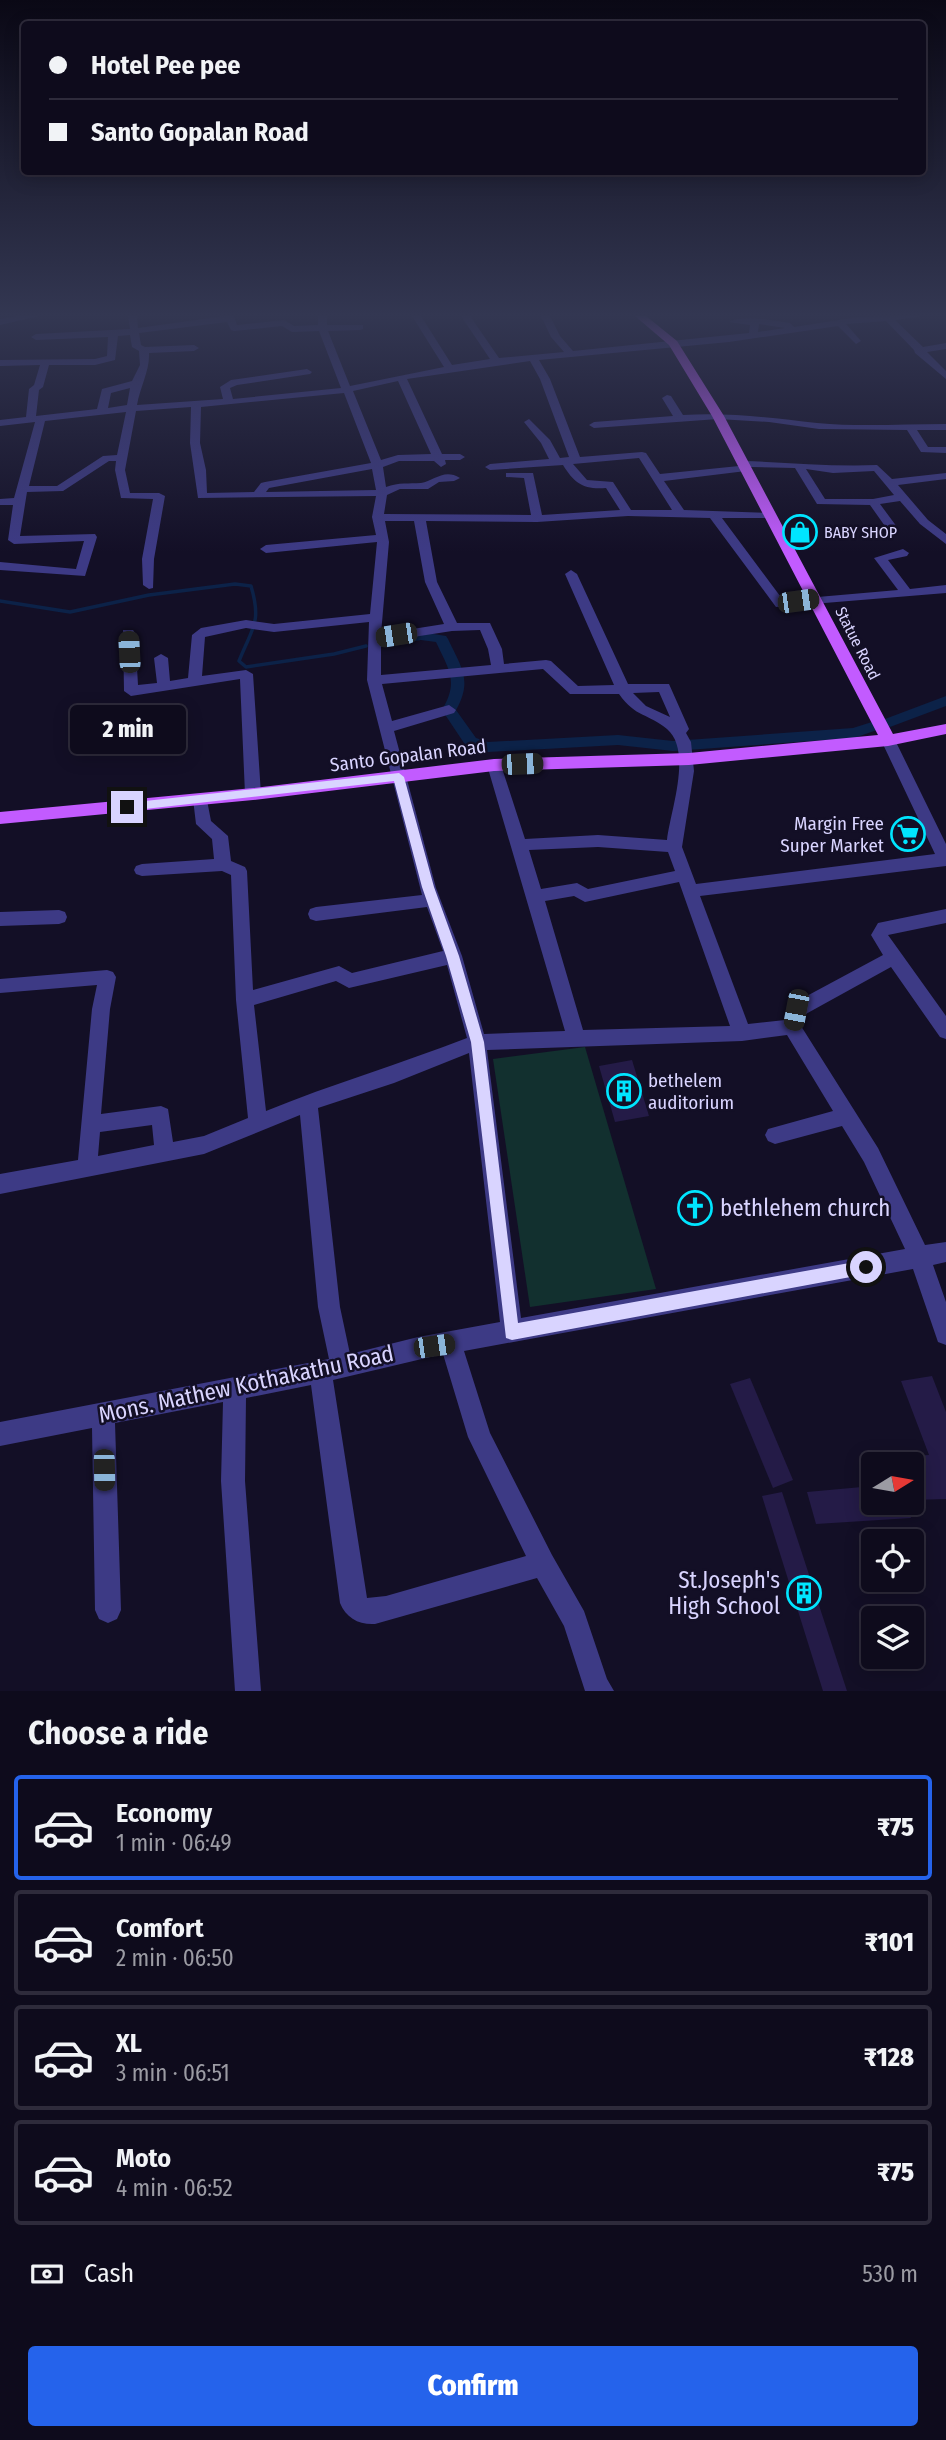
<!DOCTYPE html>
<html lang="en">
<head>
<meta charset="utf-8">
<style>
  :root { --surface:#0e0b1c; --page:#1c1929; --text:#f1f3f6; --muted:#9b9ba3; --line:#2e2b3b; --accent:#2563eb }
  body { margin:0; font-family:"Fira Sans Condensed",sans-serif; background:var(--page); color:var(--text); height:100vh; display:flex; flex-direction:column; font-size:26px; white-space:nowrap }
  * { box-sizing:border-box; margin:0 }
  p { font-size:23px; color:var(--muted) }
  .icon { flex:none; width:38px; height:38px; fill:none; stroke:currentColor; stroke-width:2; stroke-linecap:round; stroke-linejoin:round }
  .map { position:relative; height:1691px; overflow:hidden }
  .panel { display:flex; flex-direction:column; background:var(--surface); flex:1 }
  .panel>* { flex:none }
  .hud { position:absolute; left:21px; top:21px; width:905px; height:154px; border-radius:7px; box-shadow:0 4px 18px #0003,0 0 0 2px var(--line); display:grid; align-content:center; height:154px; padding:0 28px; background:var(--surface) }
  .needle { width:46px; rotate:79deg }
  .buttons { position:absolute; left:861px; top:1452px; display:grid; gap:14px }
  .buttons a { display:grid; place-items:center; width:63px; height:63px; border-radius:7px; background:var(--surface); box-shadow:0 4px 18px #0003,0 0 0 2px var(--line); font-size:35px }
  .end { position:absolute; width:32px; height:32px; margin:-16px; border:9px solid #d9d4ff; background:#111; box-shadow:0 0 0 4px #111 }
  .from { border-radius:50% }
  .bubble { position:absolute; height:49px; border-radius:7px; background:var(--surface); box-shadow:0 4px 18px #0003,0 0 0 2px var(--line); font-size:23px; font-weight:800; line-height:49px; text-align:center }
  .car { position:absolute; width:21px; height:42px; margin:-21px -10px; border-radius:9px; box-shadow:0 0 5px 2px #0007; background:linear-gradient(#222 24%,#8ab4d8 0 40%,#222 0 76%,#8ab4d8 0 86%,#222 0) }
  .hud b { display:flex; align-items:center; gap:24px; height:66px; font-size:26px }
  .hud b+b { border-top:2px solid var(--line) }
  .hud i { width:18px; height:18px; background:var(--text) }
  ul { padding:0; list-style:none }
  li { display:flex; align-items:center; gap:21px; height:105px; margin:0 14px 10px; padding:0 14px; border:4px solid var(--line); border-radius:7px }
  li div { flex:1 }
  li b { display:block; font-size:26px }
  li em { font-style:normal; font-weight:800 }
  li.on { border-color:var(--accent) }
  li>.icon { width:63px; height:63px; stroke-width:1.5 }
  h2 { padding:0 28px; font-size:32px; line-height:84px }
  .pay { display:flex; align-items:center; gap:18px; height:77px; padding:0 28px; font-size:26px }
  .pay p { margin-inline-start:auto }
  .button { display:flex; gap:14px; margin-top:auto; padding:14px 28px }
  .button a { flex:1; height:80px; border-radius:7px; background:var(--accent); color:#fff; font-size:28px; font-weight:800; line-height:80px; text-align:center }
  .map>svg:first-child { display:block }
  .green { fill:#12302f }
  .lines { fill:none; stroke-linecap:round; stroke-linejoin:round }
  .stream { stroke:#0c2248; stroke-width:3.5 }
  .canal { fill:#0c2248; fill-rule:evenodd }
  .building { fill:#241b47 }
  .minor { fill:#3d3a85; fill-rule:evenodd }
  .major { fill:#c25bff; fill-rule:evenodd }
  .route { fill:#d9d4ff }
  .labels { text-anchor:middle; stroke-width:5; stroke-linejoin:round; paint-order:stroke }
  .far-poi-label { font-size:16px; fill:#d9d4ff; stroke:#130f26; text-anchor:start }
  .far-street-label { font-size:16px; fill:#d9d4ff; stroke:#130f26 }
  .street-label { font-size:19px; fill:#d9d4ff; stroke:#130f26 }
  .poi-label { font-size:19px; fill:#d9d4ff; stroke:#130f26; text-anchor:end }
  .near-poi-label { font-size:23px; fill:#d9d4ff; stroke:#130f26; text-anchor:start }
  .near-street-label { font-size:23px; fill:#d9d4ff; stroke:#130f26 }
</style>
</head>
<body>
<div class="map">
<svg width="946" height="1691" viewBox="0 0 946 1691">
  <rect width="100%" height="100%" fill="#130f26"/>
  <!-- green -->
  <path class="green" d="M585,1047L656,1289L530,1307L493,1059Z"/>
  <g class="lines">
    <!-- stream -->
    <path class="stream" d="M0,601L70,612L149,595L235,584L251,586C262,623 252,628 239,661L246,667L334,654L366,646"/>
    <!-- canal -->
    <g class="canal">
      <path d="M421,632L446,636L448,639C461,667 473,680 456,710L476,738L488,742L618,735L673,741L853,728L872,722L879,727L877,730L854,738L673,751L618,745L488,752L466,746L442,710C459,681 449,670 436,642L421,640L381,647L374,643L381,639Z"/>
      <path d="M946,696V706L890,727L883,722L885,719Z"/>
    </g>
  </g>
  <!-- building -->
  <g class="building">
    <path d="M632,1060L649,1116L615,1122L599,1066Z"/>
    <path d="M932,1376L946,1412V1499L912,1500V1456L929,1455L901,1381Z"/>
    <path d="M750,1378L793,1480L773,1488L730,1384Z"/>
    <path d="M873,1486V1503H906L911,1518L816,1524L807,1492Z"/>
    <path d="M782,1492L847,1691H823L762,1496Z"/>
  </g>
  <g class="lines">
    <!-- minor -->
    <g class="minor">
      <path d="M18,316H39L0,325V319Z"/>
      <path d="M128,316H137L138,328L225,316H234L237,325L284,320L294,326L318,325V316H327V325H363V329L360,330L328,331L350,386L444,367L412,316H421L452,365L490,359L461,316H470L499,358L564,352L551,337L541,316H550L560,336L573,351L749,333L750,325L729,322C744,314 773,321 790,323L794,327L858,317L922,316L895,320L923,347L946,343V349L927,352L946,371V379L915,353L914,350L886,321L846,324L861,341L856,344L838,326L729,342L539,360L550,379L580,457L642,452L646,453L660,474L739,466V462L743,461C788,462 832,467 877,465L892,479L946,473V479L898,485L928,520L946,534V544L920,524L900,501L880,504L897,527L891,531L887,529L870,505L817,504L795,468L751,467L746,471L664,481L684,510L775,513V517L771,518H722L783,600L898,590L874,558L903,549L909,553L907,556L888,560L910,589L946,585V593L776,607L710,518L628,516L537,522L426,521L437,582L457,623H490L502,649L504,664L546,660L551,661L578,686L614,685L565,574L571,570L577,574L628,684H669L689,729L686,733L691,742L694,771L682,847L696,884L935,854L881,740L888,735L895,740L946,844V866L700,896L748,1024L785,1020L790,1005L883,955L871,935L878,923L946,909V923L888,935L946,1016V1039L940,1037L891,967L804,1015L801,1026L878,1148L925,1245L946,1242V1262L933,1265L946,1302V1345L938,1342L913,1269L464,1351L490,1433L552,1555L584,1611L607,1679L614,1691H585L564,1626L537,1578L375,1624C359,1625 346,1618 340,1603L311,1385L246,1398L245,1481L261,1691H235L221,1481L223,1402L115,1423L121,1610L117,1619L108,1623L99,1619L95,1610L92,1428L0,1446V1422L329,1359L318,1307L300,1115L204,1154L0,1194V1174L78,1160L92,1009L97,985L0,993V979L107,970L113,972L116,977L110,1009L101,1114L161,1106L168,1109L173,1142L204,1136L248,1118L236,1000L231,875L222,871L142,876L136,874L134,870L136,866L142,864L214,859L212,839L196,824L193,799L196,795H206L211,821L228,836L231,861L245,867L247,871L253,990L339,966L352,973L443,951L427,907L316,921L310,919L308,914L310,909L316,907L422,895L367,680L369,622L274,632L246,628L205,637L202,676L246,670L253,674L261,794L253,799L245,794L240,679L131,696L124,691L123,630H133L135,633L138,685L157,683L154,658L161,654L168,658L170,681L188,678L192,635L201,628L246,620L274,624L370,614L377,542L266,553L260,549L266,545L376,535L372,517L376,496L198,498L190,443L191,407L136,411L125,470L130,493H159L165,496L154,559L153,588L149,589L143,585L142,559L153,499L121,498L115,470L116,461H109L63,491L27,492L20,536L95,534L97,537L85,576L0,570V562L76,569L84,541L14,544L8,540L13,505H0V499L14,498L35,422L0,426V420L26,417L29,389L34,385L40,365L0,366V360L95,359L107,356L108,337L36,340L31,337L36,334L130,329ZM227,322L231,330L234,331L282,326L292,332L319,331L341,388L233,399L230,388L237,385L310,374L312,372L307,369L231,380L220,387L223,399L137,405C140,387 150,370 149,353L194,351L199,348L194,345L145,347L141,345L139,333ZM759,324L785,328L758,332ZM130,335L132,347L139,351L140,365L132,381L102,389L97,409L36,416L39,390L43,387L49,365H95L115,360L118,336ZM530,361L540,379L569,457L560,458L550,440L529,419L524,422L541,443L549,459L490,464L485,467L490,470L563,465C574,483 584,490 606,488L620,510L542,515L533,473H506V477L524,478L531,515L384,514L387,495L400,489H428L439,482L454,481L460,478C444,468 434,481 421,483C409,484 399,482 386,487L383,467L399,461H434L441,467L446,464L445,460H460L465,457L460,454H442L407,379ZM398,381L431,454L398,455L381,460L353,391ZM130,388L127,405L108,408L111,393ZM344,393L371,463L265,482L261,483L254,492L207,493L206,470L200,443L201,407ZM126,412L117,455L103,456L57,486H29L45,421ZM639,458L672,510H631L613,482L587,480L573,464ZM372,469L376,490L266,492L269,488ZM806,469L833,473L874,471L894,495L873,499H825ZM385,521H414L425,582L444,624L381,634L389,542ZM480,630L488,649L491,665L381,675V642L452,631ZM543,669L570,694H619C636,718 648,713 667,729C693,751 670,812 667,840L598,835L525,839L501,765L494,760L489,761L487,765L565,1031L484,1034L462,956L436,888L394,731L454,713L456,710L449,705L392,721L382,684ZM659,692L670,717L646,706L633,693ZM598,847L668,852L675,871L588,889L577,883L541,889L529,850ZM679,882L730,1026L583,1030L545,901L574,896L585,902ZM447,965L467,1038C400,1064 332,1084 266,1111L254,1005L336,981L349,988ZM787,1035L833,1111L768,1129L765,1135L768,1141L775,1144L842,1126L864,1162L905,1249L521,1318L487,1050L742,1041ZM469,1053L500,1322L418,1337L350,1354L340,1307L318,1108L394,1083ZM152,1125L154,1145L98,1156L100,1132ZM443,1354L468,1437L526,1556L386,1596L367,1598L333,1380Z"/>
      <path d="M667,395L671,396L683,415C729,412 771,418 817,423C859,427 903,424 946,424V430H917L928,447H946V453L921,452L907,430L819,429L769,422L718,419L594,428L589,425L594,422L673,416L662,398Z"/>
      <path d="M59,910L65,912L67,917L65,922L59,924L0,926V912Z"/>
    </g>
    <!-- major -->
    <path class="major" d="M635,316H646L677,341L724,416L893,734L946,724V734L888,746L689,765L494,771L253,800L0,824V812L253,788L494,759L689,753L878,735L712,416L669,345Z"/>
  </g>
  <!-- sky -->
  <linearGradient id="sky" x2="0" y2="1"><stop stop-color="#0a0815"/><stop offset="0.57" stop-color="#333752"/><stop offset="1" stop-color="#333752" stop-opacity="0"/></linearGradient>
  <rect width="946" height="553" fill="url(#sky)"/>
  <!-- route -->
  <path class="route" d="M399,773L404,777L434,887L459,956L484,1042L518,1323L866,1260L872,1262L874,1267L872,1273L512,1340L506,1338L471,1042L446,956L422,887L394,781L127,811L121,807L127,803Z"/>
  <!-- icons -->
  <defs>
    <g id="shop-ring" transform="scale(1.75)"><circle r="9.5" fill="#130f26" stroke="#00e5ff" stroke-width="1.5"/><path d="M-5-2.5h2.3a2.7 3.5 0 0 1 5.4 0H5L5.5 6h-11ZM-1.5-2.5h3a1.5 2.3 0 0 0-3 0Z" fill="#00e5ff"/></g>
    <g id="supermarket-ring" transform="scale(1.75)"><circle r="9.5" fill="#130f26" stroke="#00e5ff" stroke-width="1.5"/><path d="M-6-5.5h2.5l.6 2H6L4.5 2H-2.5L-4.4-4H-6ZM-1.5 3.2a1.3 1.3 0 1 0 .1 0ZM3 3.2a1.3 1.3 0 1 0 .1 0Z" fill="#00e5ff"/></g>
    <g id="building-ring" transform="scale(1.75)"><circle r="9.5" fill="#130f26" stroke="#00e5ff" stroke-width="1.5"/><path d="M-4-6H4V6H1V3H-1V6H-4ZM-2.5-4.3h1.7v1.8h-1.7ZM.8-4.3h1.7v1.8H.8ZM-2.5-1h1.7V.8h-1.7ZM.8-1h1.7V.8H.8Z" fill="#00e5ff"/></g>
    <g id="church-ring" transform="scale(1.75)"><circle r="9.5" fill="#130f26" stroke="#00e5ff" stroke-width="1.5"/><path d="M-1.2-6h2.4v3.5h3.3v2.4h-3.3V6h-2.4V-.1h-3.3v-2.4h3.3Z" fill="#00e5ff"/></g>
  </defs>
  <g fill-rule="evenodd">
    <use href="#shop-ring" x="800" y="532"/>
    <use href="#supermarket-ring" x="908" y="834"/>
    <use href="#building-ring" x="624" y="1091"/>
    <use href="#church-ring" x="695" y="1208"/>
    <use href="#building-ring" x="804" y="1593"/>
  </g>
  <g class="labels">
    <!-- far-poi labels -->
    <g class="far-poi-label">
      <text x="824" y="538">BABY SHOP</text>
    </g>
    <!-- far-street labels -->
    <g class="far-street-label">
      <text transform="translate(858 643) rotate(63)" y="6">Statue Road</text>
    </g>
    <!-- street labels -->
    <g class="street-label">
      <text transform="translate(408 755) rotate(-7)" y="7">Santo Gopalan Road</text>
    </g>
    <!-- poi labels -->
    <g class="poi-label">
      <text x="884" y="830">Margin Free<tspan x="884" dy="22">Super Market</tspan></text>
      <text x="648" y="1087" text-anchor="start">bethelem<tspan x="648" dy="22">auditorium</tspan></text>
    </g>
    <!-- near-poi labels -->
    <g class="near-poi-label">
      <text x="720" y="1216">bethlehem church</text>
      <text x="780" y="1588" text-anchor="end">St.Joseph's<tspan x="780" dy="26">High School</tspan></text>
    </g>
    <!-- near-street labels -->
    <g class="near-street-label">
      <text transform="translate(246 1384) rotate(-12)" y="8">Mons. Mathew Kothakathu Road</text>
    </g>
  </g>
</svg>
<div class="buttons">
<a><svg class="needle" viewBox="-14 -14 28 28"><path d="M0-13l5 13h-10z" fill="#e53935"/><path d="M0 13l5-13h-10z" fill="#9b9ba3"/></svg></a>
<a><svg class="icon" aria-label="locate" viewBox="0 0 24 24"><circle cx="12" cy="12" r="6"/><path d="M12 2v4M12 18v4M2 12h4M18 12h4"/></svg></a>
<a><svg class="icon" aria-label="layers" viewBox="0 0 24 24"><path d="M12 4l9 5-9 5-9-5zM3 14l9 5 9-5"/></svg></a>
</div>
<i class="end from" style="left:866px;top:1267px"></i>
<i class="end" style="left:127px;top:807px"></i>
<div class="bubble" style="left:70px;top:705px;width:116px">2 min</div>
<i class="car" style="left:798px;top:601px;rotate:82deg"></i>
<i class="car" style="left:396px;top:635px;rotate:261deg"></i>
<i class="car" style="left:129px;top:652px;rotate:357deg"></i>
<i class="car" style="left:522px;top:764px;rotate:88deg"></i>
<i class="car" style="left:796px;top:1010px;rotate:191deg"></i>
<i class="car" style="left:434px;top:1346px;rotate:82deg"></i>
<i class="car" style="left:104px;top:1470px;rotate:179deg"></i>
<div class="hud">
<b><i class="from"></i>Hotel Pee pee</b>
<b><i></i>Santo Gopalan Road</b>
</div>
</div>
<section class="panel">
<h2>Choose a ride</h2>
<ul>
<li class="on"><svg class="icon" aria-label="car" viewBox="0 0 24 24"><path d="M5 17H2v-5l4-1 3-4h7l3 4 3 1v5h-3M9 17h6M6 11h13"/><circle cx="7" cy="17" r="2"/><circle cx="17" cy="17" r="2"/></svg><div><b>Economy</b><p>1 min · 06:49</p></div><em>₹75</em></li>
<li><svg class="icon" aria-label="car" viewBox="0 0 24 24"><path d="M5 17H2v-5l4-1 3-4h7l3 4 3 1v5h-3M9 17h6M6 11h13"/><circle cx="7" cy="17" r="2"/><circle cx="17" cy="17" r="2"/></svg><div><b>Comfort</b><p>2 min · 06:50</p></div><em>₹101</em></li>
<li><svg class="icon" aria-label="car" viewBox="0 0 24 24"><path d="M5 17H2v-5l4-1 3-4h7l3 4 3 1v5h-3M9 17h6M6 11h13"/><circle cx="7" cy="17" r="2"/><circle cx="17" cy="17" r="2"/></svg><div><b>XL</b><p>3 min · 06:51</p></div><em>₹128</em></li>
<li><svg class="icon" aria-label="car" viewBox="0 0 24 24"><path d="M5 17H2v-5l4-1 3-4h7l3 4 3 1v5h-3M9 17h6M6 11h13"/><circle cx="7" cy="17" r="2"/><circle cx="17" cy="17" r="2"/></svg><div><b>Moto</b><p>4 min · 06:52</p></div><em>₹75</em></li>
</ul>
<div class="pay"><svg class="icon" aria-label="cash" viewBox="0 0 24 24"><path d="M3 7h18v10H3z"/><circle cx="12" cy="12" r="2"/></svg>Cash<p>530 m</p></div>
<div class="button"><a>Confirm</a></div>
</section>
</body>
</html>
